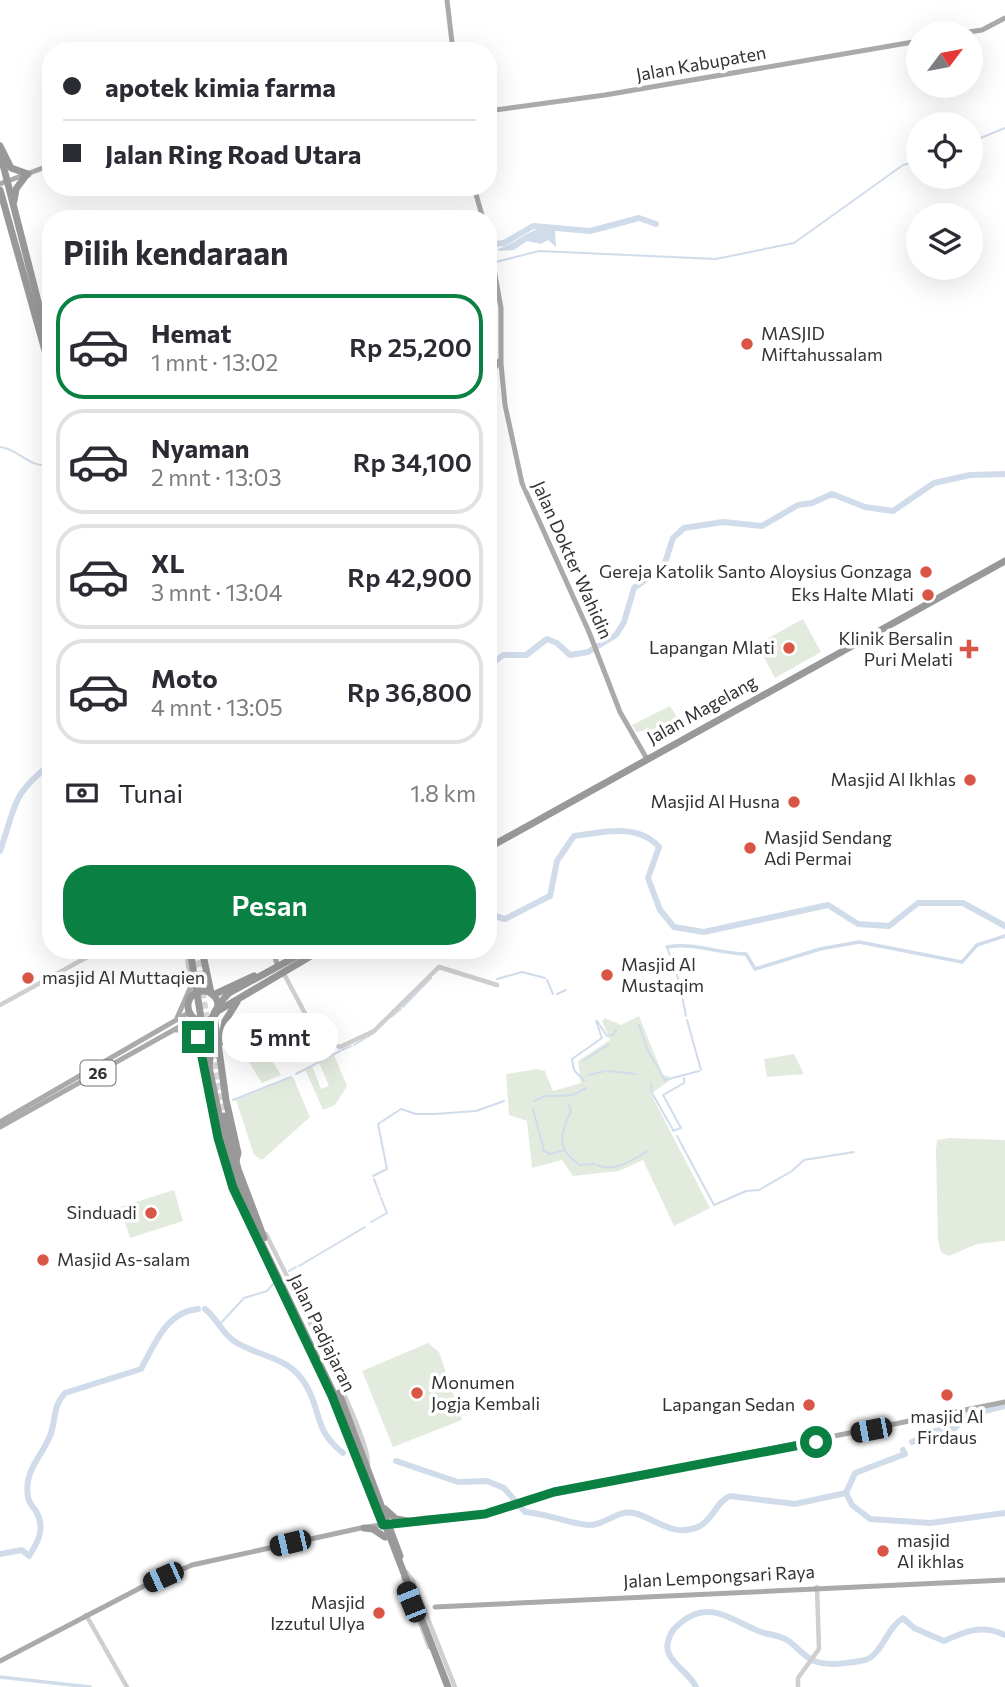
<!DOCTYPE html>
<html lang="id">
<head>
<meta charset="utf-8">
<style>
  :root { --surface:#fff; --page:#f2f2f3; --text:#2b2b33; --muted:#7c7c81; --line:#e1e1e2; --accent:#0b8043 }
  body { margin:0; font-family:Commissioner,sans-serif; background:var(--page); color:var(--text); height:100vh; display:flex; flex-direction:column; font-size:26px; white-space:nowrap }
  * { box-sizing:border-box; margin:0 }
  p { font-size:23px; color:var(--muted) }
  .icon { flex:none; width:38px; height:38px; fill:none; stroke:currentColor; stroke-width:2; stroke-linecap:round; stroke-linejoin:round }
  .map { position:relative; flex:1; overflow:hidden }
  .details { position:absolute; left:42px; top:210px; width:455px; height:749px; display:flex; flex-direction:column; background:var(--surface); border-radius:28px; box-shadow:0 7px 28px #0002 }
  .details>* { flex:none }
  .hud { position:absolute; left:42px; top:42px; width:455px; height:154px; border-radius:28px; box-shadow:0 7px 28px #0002; display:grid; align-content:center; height:154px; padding:0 21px; background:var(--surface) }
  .needle { width:46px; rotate:58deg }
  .controls { position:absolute; left:906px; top:21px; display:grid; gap:14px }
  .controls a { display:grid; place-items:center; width:77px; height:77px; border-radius:50%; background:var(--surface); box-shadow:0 7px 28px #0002; font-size:35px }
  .end { position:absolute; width:32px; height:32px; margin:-16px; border:9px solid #0b8043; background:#fff; box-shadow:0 0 0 4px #fff }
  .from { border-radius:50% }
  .bubble { position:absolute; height:49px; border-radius:24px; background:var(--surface); box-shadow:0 7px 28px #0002; font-size:23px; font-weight:600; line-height:49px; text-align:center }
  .car { position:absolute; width:21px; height:42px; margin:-21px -10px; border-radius:9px; box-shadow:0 0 5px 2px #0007; background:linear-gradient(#222 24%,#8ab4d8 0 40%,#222 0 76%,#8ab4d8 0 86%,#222 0) }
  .hud b { display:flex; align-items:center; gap:24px; height:66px; font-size:26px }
  .hud b+b { border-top:2px solid var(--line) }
  .hud i { width:18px; height:18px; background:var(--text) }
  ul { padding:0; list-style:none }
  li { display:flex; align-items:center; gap:21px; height:105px; margin:0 14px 10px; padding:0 7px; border:4px solid var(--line); border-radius:28px }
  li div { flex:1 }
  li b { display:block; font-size:26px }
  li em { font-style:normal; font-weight:600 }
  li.current { border-color:var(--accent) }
  li>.icon { width:63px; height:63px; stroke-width:1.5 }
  h2 { padding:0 21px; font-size:32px; line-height:84px }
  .pay { display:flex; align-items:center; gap:18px; height:77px; padding:0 21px; font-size:26px }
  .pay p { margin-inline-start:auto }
  .cta { display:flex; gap:14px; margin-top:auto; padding:14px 21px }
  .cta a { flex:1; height:80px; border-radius:28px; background:var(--accent); color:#fff; font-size:28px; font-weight:600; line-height:80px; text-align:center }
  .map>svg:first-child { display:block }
  .green { fill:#e3ebdf }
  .water { fill:#d1dceb }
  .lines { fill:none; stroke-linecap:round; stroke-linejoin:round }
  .stream { stroke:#d1dceb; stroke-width:2 }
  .canal { stroke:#d1dceb; stroke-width:3.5 }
  .river { stroke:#d1dceb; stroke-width:6 }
  .highway-tunnel { stroke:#d6d6d6; stroke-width:7; stroke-dasharray:7 3.5; stroke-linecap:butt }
  .minor { stroke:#cfcfcf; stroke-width:4.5 }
  .major { stroke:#aaa; stroke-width:5 }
  .highway { stroke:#999; stroke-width:7 }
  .highway-bridge { stroke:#999; stroke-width:7 }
  .route { stroke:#0b8043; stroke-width:9 }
  .poi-dot { fill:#d95545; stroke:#fff; stroke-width:2.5 }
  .labels { text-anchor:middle; stroke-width:7; stroke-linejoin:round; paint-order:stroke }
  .shield { fill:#fff; stroke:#707070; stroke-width:2 }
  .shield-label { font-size:16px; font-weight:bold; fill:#323232 }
  .street-label { font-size:18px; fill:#323232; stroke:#fff }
  .poi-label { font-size:18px; fill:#323232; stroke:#fff; text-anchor:end }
</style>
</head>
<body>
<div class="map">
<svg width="1005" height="1687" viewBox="0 0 1005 1687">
  <rect width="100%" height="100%" fill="#fff"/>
  <!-- green -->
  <g class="green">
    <path d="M803,619L821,652L775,678L757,644Z"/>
    <path d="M670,706L677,717L676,726L636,732L632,725Z"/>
    <path d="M639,1016L663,1075L669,1076V1081L651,1094L710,1208L674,1226L643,1160L619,1171L573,1176L562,1160L532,1168L527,1121L509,1115L506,1074L538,1069L545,1071L553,1091L581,1083L578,1061L610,1040L602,1021L605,1018L621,1025Z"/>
    <path d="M257,1037L281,1075L262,1083L239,1047Z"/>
    <path d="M794,1054L804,1074L767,1077L764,1059Z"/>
    <path d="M334,1055L347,1086L335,1105L323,1110L305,1069L312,1066L321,1089L329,1086L319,1062Z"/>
    <path d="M293,1077L310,1117L262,1160L254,1155L236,1100Z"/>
    <path d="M949,1138L1005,1140V1241L977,1244L949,1256L941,1252L938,1240L936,1150L937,1140Z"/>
    <path d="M174,1190L183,1221L130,1238L120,1207Z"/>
    <path d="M428,1343L439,1352L462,1420L393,1447L362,1371Z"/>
  </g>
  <!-- water -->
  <path class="water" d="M541,228L555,230L556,247L548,240L541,244L527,241L514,250L499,251L498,249C514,244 524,233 541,228Z"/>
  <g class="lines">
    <!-- stream -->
    <g class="stream">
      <path d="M971,142L1005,128"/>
      <path d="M488,264L539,251L716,259L794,243L903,165L919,161"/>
      <path d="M0,447C18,448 29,469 51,465"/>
      <path d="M667,947L674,966"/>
      <path d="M676,970L680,988"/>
      <path d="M497,979L522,972L545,978"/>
      <path d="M547,980L553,994"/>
      <path d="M681,991L686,1016"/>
      <path d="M557,994L566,990"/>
      <path d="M403,1007L431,978"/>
      <path d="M391,1017L401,1009"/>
      <path d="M687,1020L701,1070"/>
      <path d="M597,1021L607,1036L612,1035"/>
      <path d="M639,1025L648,1051L665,1080L699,1071"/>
      <path d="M613,1035L616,1030"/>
      <path d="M354,1045L374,1033"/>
      <path d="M342,1050L351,1046"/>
      <path d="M583,1061L608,1045"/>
      <path d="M608,1071L636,1074"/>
      <path d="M296,1074L340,1051"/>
      <path d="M588,1075L605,1071"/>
      <path d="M584,1081L574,1070L572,1059L602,1038L596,1021"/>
      <path d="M651,1084L652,1093L673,1130"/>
      <path d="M561,1096L573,1095L586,1088"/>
      <path d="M233,1100L291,1077"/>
      <path d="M534,1101L545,1096H560"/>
      <path d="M568,1104L571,1111C560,1134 555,1148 580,1165L594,1164"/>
      <path d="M533,1109L544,1151L550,1154L564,1150"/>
      <path d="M673,1131L681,1128L663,1095L684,1083V1078"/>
      <path d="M677,1136L714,1205L746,1191L759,1190L792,1171L804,1160L854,1152"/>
      <path d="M597,1165C615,1173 632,1160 648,1151"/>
      <path d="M373,1176L387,1169L378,1124L401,1109L416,1114H435L476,1111L504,1101"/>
      <path d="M374,1179L380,1195"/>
      <path d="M371,1222L387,1213L381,1198"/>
      <path d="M299,1266L365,1227"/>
      <path d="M289,1271L296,1267"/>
      <path d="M220,1324L244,1298L267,1291L273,1284"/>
    </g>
    <!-- canal -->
    <g class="canal">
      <path d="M667,947C695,942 719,954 746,954L755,969L820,949L859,942L962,962L977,945L1005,936"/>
      <path d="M0,1677L90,1687"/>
    </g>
    <!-- river -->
    <g class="river">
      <path d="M488,245L504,243L533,226L590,231L639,218L656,224"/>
      <path d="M488,667L503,655H526L547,639L557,643L570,655L588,652L616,635L624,622L634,588L664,566L673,538L684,528L723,522L762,526L798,505L812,503L832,494L865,507L893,511L934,483L970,475L1005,474"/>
      <path d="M0,851C16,807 10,795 51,764"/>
      <path d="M488,914L505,919L550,896L557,861L574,836C603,832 638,823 659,847L648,878L660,910L674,927L704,932L828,905L858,924L889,926L918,903H963L1005,926"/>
      <path d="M205,1309C216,1317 222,1333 234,1341C259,1358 290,1355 307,1387C322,1414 314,1430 343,1453"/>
      <path d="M912,1442L935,1431L955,1428L965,1416L1005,1406"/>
      <path d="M396,1461L458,1482L487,1481L504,1488L525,1512C549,1514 567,1523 588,1525C605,1526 617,1509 634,1513C657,1519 674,1539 700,1526C713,1519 717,1501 730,1496L795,1504L846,1493L855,1473L905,1454L903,1450"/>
      <path d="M846,1493L852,1505L870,1519L930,1523L1005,1513"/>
      <path d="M0,1554L22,1550L29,1556C38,1542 46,1528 36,1511C33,1507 29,1503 28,1497C23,1469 44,1455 51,1433C56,1418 53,1406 65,1393L141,1369C155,1344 166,1312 198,1309"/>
      <path d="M696,1687C690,1674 675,1667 669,1654C665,1647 669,1635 674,1629C706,1596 728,1619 761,1632C770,1635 779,1635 787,1640C797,1646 804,1658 817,1662C830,1666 852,1663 865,1660C882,1655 887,1627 903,1618L914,1628L944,1641C966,1631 982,1624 1005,1635"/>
    </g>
    <!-- highway-tunnel -->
    <g class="highway-tunnel">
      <path d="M196,950L209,1037"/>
      <path d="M212,1052L224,1116"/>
    </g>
    <!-- minor -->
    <g class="minor">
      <path d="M186,950L192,996"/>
      <path d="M283,972L318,1038L340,1047L374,1031L439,967L497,985"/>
      <path d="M0,1005L100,950"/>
      <path d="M198,1020C203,1134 250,1229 299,1330"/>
      <path d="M266,1234C283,1270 372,1438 368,1465"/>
      <path d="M406,1572L413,1581L455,1687"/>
      <path d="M403,1577L429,1647"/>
      <path d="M86,1615L127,1687"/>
      <path d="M798,1687V1678L819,1649L817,1587"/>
    </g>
    <!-- major -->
    <g class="major">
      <path d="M447,0L453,51"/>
      <path d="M962,33L982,30L1005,18"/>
      <path d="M488,111L605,95L919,41"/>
      <path d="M0,184L51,165"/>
      <path d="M474,187L483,219"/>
      <path d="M488,236L501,308V364L505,405L522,483L589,632L620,712L647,759"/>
      <path d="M488,380L499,361"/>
      <path d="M273,950L277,964"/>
      <path d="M177,1018L191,986"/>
      <path d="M176,1030L189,1031L198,1037"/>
      <path d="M0,1122L190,1012"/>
      <path d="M0,1127L195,1018"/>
      <path d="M435,1607L1005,1580"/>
      <path d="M0,1661L144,1586L192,1565L361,1528L426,1518L485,1514L553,1492L1005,1402"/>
    </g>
    <!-- highway -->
    <g class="highway">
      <path d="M0,146L11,168L28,174"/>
      <path d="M0,153L51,352"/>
      <path d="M0,190L51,372"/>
      <path d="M14,201L16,189L27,174"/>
      <path d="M46,368L51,385"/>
      <path d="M488,848L1005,561"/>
      <path d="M202,950L211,993"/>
      <circle cx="203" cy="1006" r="15"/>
      <path d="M213,995L254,976"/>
      <path d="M216,1012L321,950"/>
      <path d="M214,1015L226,1100L238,1153L236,1161"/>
      <path d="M221,1042L225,1021L237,1002"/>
      <path d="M209,1067L226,1148L249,1217L337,1400L448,1687"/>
      <path d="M224,1116L238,1169L264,1238"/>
      <path d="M339,1393L400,1556"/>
      <path d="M385,1509L396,1519L408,1521"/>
      <path d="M364,1528L373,1529L385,1537"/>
    </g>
    <!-- highway-bridge -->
    <g class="highway-bridge">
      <path d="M190,950L206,1049"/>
      <path d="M209,1067C214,1034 201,1021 229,993L308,950"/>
    </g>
  </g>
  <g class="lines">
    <!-- route -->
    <path class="route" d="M198,1037L218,1138L233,1188L332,1396L383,1525L485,1514L554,1492L816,1442"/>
  </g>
  <!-- markers -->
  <g class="poi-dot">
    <circle cx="747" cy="344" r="7"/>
    <circle cx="926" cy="572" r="7"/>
    <circle cx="928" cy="595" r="7"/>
    <circle cx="789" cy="648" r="7"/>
    <path d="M965.5 638.5h7v7h7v7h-7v7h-7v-7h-7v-7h7z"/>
    <circle cx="970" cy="780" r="7"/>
    <circle cx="794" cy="802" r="7"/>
    <circle cx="750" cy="848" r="7"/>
    <circle cx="607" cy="975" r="7"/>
    <circle cx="28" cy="978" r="7"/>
    <circle cx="151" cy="1213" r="7"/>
    <circle cx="43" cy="1260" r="7"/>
    <circle cx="417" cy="1393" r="7"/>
    <circle cx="947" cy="1395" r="7"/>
    <circle cx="809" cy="1405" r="7"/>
    <circle cx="883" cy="1551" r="7"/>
    <circle cx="379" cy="1613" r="7"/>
  </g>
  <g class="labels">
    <!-- shield labels -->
    <rect class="shield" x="80.5" y="1060.5" width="35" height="25" rx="5"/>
    <g class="shield-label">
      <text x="98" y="1079">26</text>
    </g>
    <!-- street labels -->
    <g class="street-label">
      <text transform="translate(701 64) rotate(-10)" y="6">Jalan Kabupaten</text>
      <text transform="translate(572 560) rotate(66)" y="6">Jalan Dokter Wahidin</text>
      <text transform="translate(702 710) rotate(-29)" y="6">Jalan Magelang</text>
      <text transform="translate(322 1333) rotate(64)" y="6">Jalan Padjajaran</text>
      <text transform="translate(719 1577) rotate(-3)" y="6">Jalan Lempongsari Raya</text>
    </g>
    <!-- poi labels -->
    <g class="poi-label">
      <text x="761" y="340" text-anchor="start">MASJID<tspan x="761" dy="21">Miftahussalam</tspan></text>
      <text x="912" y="578">Gereja Katolik Santo Aloysius Gonzaga</text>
      <text x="914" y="601">Eks Halte Mlati</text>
      <text x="953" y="645">Klinik Bersalin<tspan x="953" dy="21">Puri Melati</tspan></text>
      <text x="775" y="654">Lapangan Mlati</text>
      <text x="956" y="786">Masjid Al Ikhlas</text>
      <text x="780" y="808">Masjid Al Husna</text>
      <text x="764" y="844" text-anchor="start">Masjid Sendang<tspan x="764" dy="21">Adi Permai</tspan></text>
      <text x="621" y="971" text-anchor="start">Masjid Al<tspan x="621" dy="21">Mustaqim</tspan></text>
      <text x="42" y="984" text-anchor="start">masjid Al Muttaqien</text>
      <text x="137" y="1219">Sinduadi</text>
      <text x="57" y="1266" text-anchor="start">Masjid As-salam</text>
      <text x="431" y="1389" text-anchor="start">Monumen<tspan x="431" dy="21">Jogja Kembali</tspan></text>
      <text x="795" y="1411">Lapangan Sedan</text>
      <text x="947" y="1423" text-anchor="middle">masjid Al<tspan x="947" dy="21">Firdaus</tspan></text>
      <text x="897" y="1547" text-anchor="start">masjid<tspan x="897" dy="21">Al ikhlas</tspan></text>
      <text x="365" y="1609">Masjid<tspan x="365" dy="21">Izzutul Ulya</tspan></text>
    </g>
  </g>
</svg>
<div class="controls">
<a><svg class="needle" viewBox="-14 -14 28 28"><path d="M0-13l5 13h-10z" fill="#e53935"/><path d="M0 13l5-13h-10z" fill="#7c7c81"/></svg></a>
<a><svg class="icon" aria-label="locate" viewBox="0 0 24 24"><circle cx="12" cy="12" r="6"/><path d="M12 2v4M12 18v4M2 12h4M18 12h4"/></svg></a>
<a><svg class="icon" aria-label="layers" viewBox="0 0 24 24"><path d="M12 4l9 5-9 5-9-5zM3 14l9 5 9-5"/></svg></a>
</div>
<i class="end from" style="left:816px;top:1442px"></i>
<i class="end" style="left:198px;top:1037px"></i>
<div class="bubble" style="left:222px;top:1013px;width:116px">5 mnt</div>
<i class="car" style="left:871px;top:1430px;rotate:259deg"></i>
<i class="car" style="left:290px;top:1543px;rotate:257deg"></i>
<i class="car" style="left:163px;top:1577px;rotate:246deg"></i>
<i class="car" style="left:411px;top:1602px;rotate:338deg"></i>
<div class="hud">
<b><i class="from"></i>apotek kimia farma</b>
<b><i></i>Jalan Ring Road Utara</b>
</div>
<section class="details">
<h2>Pilih kendaraan</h2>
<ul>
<li class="current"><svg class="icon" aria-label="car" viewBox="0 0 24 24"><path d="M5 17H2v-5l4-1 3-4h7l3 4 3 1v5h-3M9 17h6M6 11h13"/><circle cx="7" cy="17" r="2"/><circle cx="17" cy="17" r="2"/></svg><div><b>Hemat</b><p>1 mnt · 13:02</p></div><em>Rp 25,200</em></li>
<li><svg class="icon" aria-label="car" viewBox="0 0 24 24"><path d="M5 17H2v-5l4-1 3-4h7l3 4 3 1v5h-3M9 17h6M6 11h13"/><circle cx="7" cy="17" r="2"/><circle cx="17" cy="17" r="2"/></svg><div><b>Nyaman</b><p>2 mnt · 13:03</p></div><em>Rp 34,100</em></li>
<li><svg class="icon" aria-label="car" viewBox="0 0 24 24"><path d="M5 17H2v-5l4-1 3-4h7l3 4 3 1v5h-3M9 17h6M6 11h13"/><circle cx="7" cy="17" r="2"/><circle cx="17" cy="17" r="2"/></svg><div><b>XL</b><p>3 mnt · 13:04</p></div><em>Rp 42,900</em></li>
<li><svg class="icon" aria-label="car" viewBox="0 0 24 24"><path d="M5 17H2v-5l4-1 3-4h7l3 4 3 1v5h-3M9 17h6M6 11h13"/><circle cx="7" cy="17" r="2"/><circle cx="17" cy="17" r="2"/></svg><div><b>Moto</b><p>4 mnt · 13:05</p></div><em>Rp 36,800</em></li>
</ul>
<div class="pay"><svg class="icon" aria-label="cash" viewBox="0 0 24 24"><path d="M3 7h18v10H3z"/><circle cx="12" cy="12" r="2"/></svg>Tunai<p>1.8 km</p></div>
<div class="cta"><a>Pesan</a></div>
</section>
</div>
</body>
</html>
